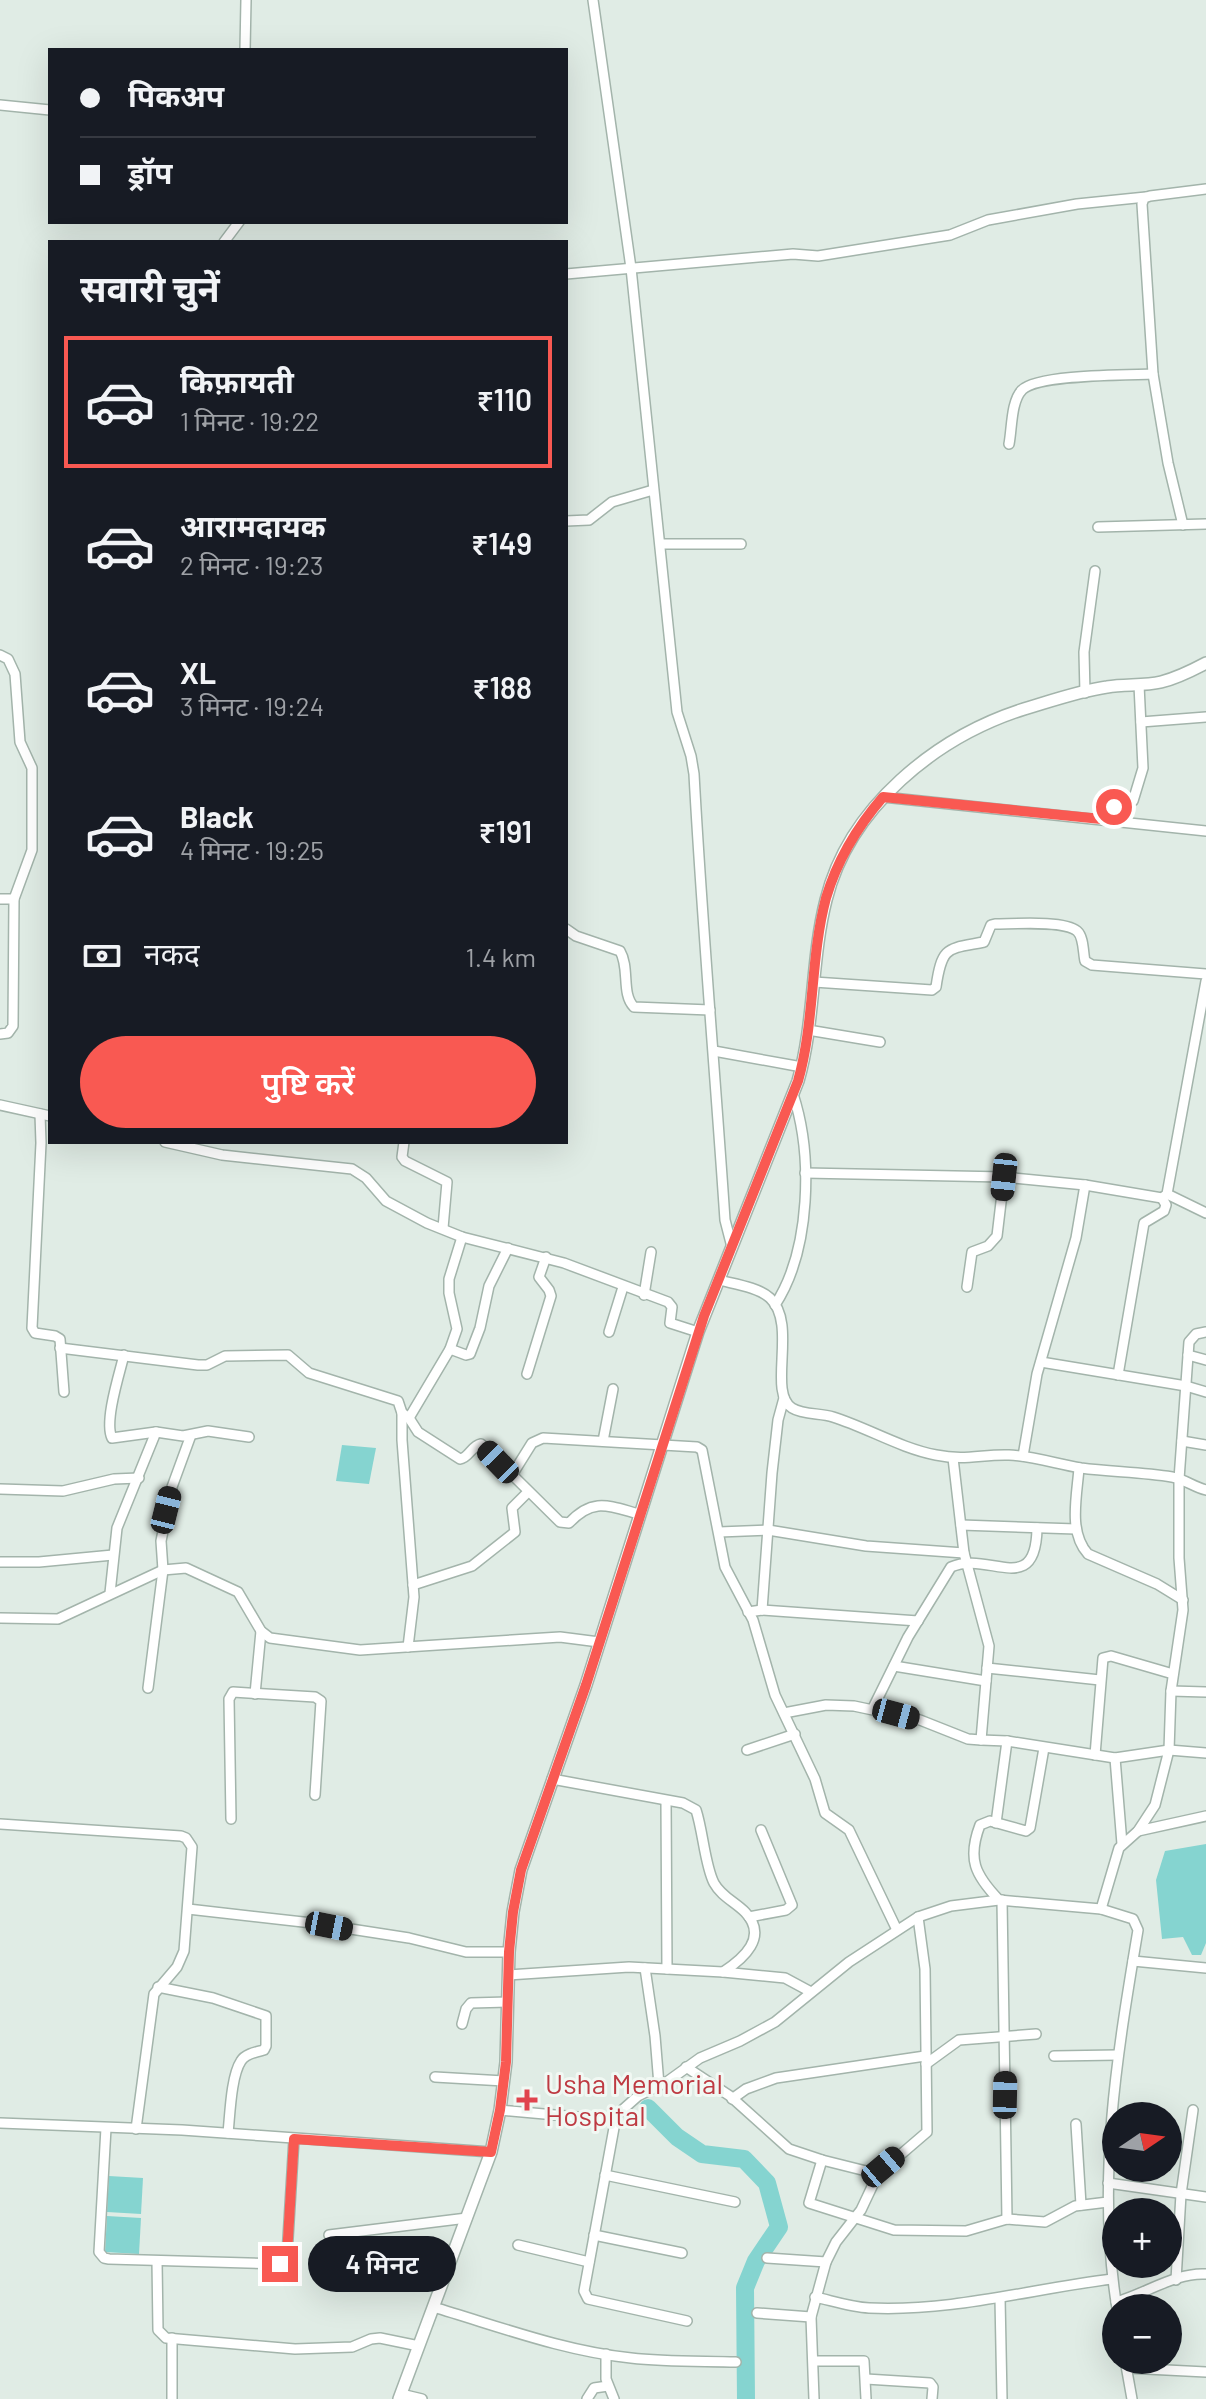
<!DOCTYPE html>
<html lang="hi">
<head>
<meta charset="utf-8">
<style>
  :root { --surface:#171b24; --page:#242831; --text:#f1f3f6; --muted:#9ea1a6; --line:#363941; --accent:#f95952 }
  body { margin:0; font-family:Barlow,"Noto Sans Devanagari",sans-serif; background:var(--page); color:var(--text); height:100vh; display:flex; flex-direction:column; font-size:30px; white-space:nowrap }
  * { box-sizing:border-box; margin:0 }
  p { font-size:26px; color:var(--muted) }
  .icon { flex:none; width:44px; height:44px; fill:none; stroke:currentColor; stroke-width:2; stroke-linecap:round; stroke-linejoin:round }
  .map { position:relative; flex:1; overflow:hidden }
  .sheet { position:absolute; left:48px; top:240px; width:520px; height:904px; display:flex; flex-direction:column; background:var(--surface); border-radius:0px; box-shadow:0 8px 32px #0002 }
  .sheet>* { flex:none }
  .banner { position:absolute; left:48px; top:48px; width:520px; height:176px; border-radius:0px; box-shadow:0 8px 32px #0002; display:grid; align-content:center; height:176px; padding:0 32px; background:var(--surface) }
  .needle { width:52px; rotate:77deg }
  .controls { position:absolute; left:1102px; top:2102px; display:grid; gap:16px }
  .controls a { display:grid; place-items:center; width:80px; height:80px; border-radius:50%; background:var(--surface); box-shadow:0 8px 32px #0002; font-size:40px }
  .end { position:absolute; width:36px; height:36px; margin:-18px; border:10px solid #f95952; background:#fff; box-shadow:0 0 0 4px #fff }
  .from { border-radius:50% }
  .bubble { position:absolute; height:56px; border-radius:28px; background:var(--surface); box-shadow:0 8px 32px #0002; font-size:26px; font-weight:600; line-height:56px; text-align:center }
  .car { position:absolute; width:24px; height:48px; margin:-24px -12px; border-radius:10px; box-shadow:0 0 6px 2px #0007; background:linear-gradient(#222 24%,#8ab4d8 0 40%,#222 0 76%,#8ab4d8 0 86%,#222 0) }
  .banner b { display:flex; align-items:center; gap:28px; height:76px; font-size:30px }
  .banner b+b { border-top:2px solid var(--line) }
  .banner i { width:20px; height:20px; background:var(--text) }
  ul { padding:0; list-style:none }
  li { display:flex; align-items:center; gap:24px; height:132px; margin:0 16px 12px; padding:0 16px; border:4px solid transparent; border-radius:0px }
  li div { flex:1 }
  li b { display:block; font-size:30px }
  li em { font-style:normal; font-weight:600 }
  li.current { border-color:var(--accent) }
  li>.icon { width:72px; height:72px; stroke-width:1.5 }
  h2 { padding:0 32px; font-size:36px; line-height:96px }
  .pay { display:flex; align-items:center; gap:20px; height:88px; padding:0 32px; font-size:30px }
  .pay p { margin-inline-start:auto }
  .action { display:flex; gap:16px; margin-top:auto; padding:16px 32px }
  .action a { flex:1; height:92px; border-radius:48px; background:var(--accent); color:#fff; font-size:32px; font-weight:600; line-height:92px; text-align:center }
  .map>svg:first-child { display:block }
  .water { fill:#85d4d0 }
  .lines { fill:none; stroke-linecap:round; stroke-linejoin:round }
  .river { stroke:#85d4d0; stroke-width:18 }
  .minor-casing { stroke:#a3b4ab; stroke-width:12 }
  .tertiary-casing { stroke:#a3b4ab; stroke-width:14 }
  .minor { stroke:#fff; stroke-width:9 }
  .tertiary { stroke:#fff; stroke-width:11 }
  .route { stroke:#f95952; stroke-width:10 }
  .health-dot { fill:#e0444e; stroke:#f1f8f3; stroke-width:3 }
  .labels { text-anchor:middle; stroke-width:6; stroke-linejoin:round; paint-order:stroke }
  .health-label { font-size:28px; fill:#be3a42; stroke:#f1f8f3; text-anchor:start }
</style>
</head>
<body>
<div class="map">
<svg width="1206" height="2399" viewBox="0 0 1206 2399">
  <rect width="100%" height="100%" fill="#e0ece5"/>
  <!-- water -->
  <g class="water">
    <path d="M342,1445L376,1448L369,1484L336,1481Z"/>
    <path d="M1206,1844V1943L1201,1955H1192L1183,1937L1162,1939L1156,1880L1165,1851Z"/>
    <path d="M109,2176L143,2178L141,2214L107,2212Z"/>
    <path d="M107,2216L141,2218L139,2254L105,2252Z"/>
  </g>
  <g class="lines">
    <!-- river -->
    <path class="river" d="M648,2108L677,2137L702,2154L744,2159L767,2183L779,2227L756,2261L745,2288L746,2399"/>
    <!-- minor casing -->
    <g class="minor-casing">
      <g id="minor">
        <path d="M593,0L631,268L677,712L691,756L694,774C702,923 715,1071 725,1220L732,1247"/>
        <path d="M245,50L246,0"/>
        <path d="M0,105L50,110"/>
        <path d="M224,242L239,222"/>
        <path d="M566,274L793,254L818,256L950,235L988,220L1077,204L1146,197"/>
        <path d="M1009,444C1012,429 1011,401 1022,390C1037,374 1129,375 1153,374"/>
        <path d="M566,521L589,520L612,502L653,490"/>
        <path d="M1183,525L1168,463L1153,374L1142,204L1144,198L1150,196L1206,189"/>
        <path d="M1098,527L1206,524"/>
        <path d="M662,544H741"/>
        <path d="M0,655L8,659L15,674L20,742L32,768V850L14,899L13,1026L8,1033L0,1034"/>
        <path d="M1085,693L1084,652L1095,571"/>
        <path d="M1141,722L1206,717"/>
        <path d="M883,797L1206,831"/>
        <path d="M1101,819L1108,809L1133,801L1143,768L1139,685"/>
        <path d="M0,899H14"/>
        <path d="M566,929L576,936L620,951C630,968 621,994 634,1007L710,1010"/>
        <path d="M814,982L932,990L936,987C942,945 948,949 984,942L991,925L995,924C1013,924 1064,920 1077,931C1084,937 1083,953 1085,961L1092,965L1206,974"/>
        <path d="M808,1030L880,1042"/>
        <path d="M714,1051L802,1067"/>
        <path d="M0,1105L50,1116"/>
        <path d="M40,1114L41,1143L32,1328L35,1333L55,1336L60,1339L64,1392"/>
        <path d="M165,1142L222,1155L352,1169L366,1178L386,1201L427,1223L462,1237L564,1263L668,1302L672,1307L670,1323L698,1332"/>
        <path d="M404,1142L402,1157L405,1161L447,1182L443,1228"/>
        <path d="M805,1173L1004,1177L1085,1185L1162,1198L1167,1194L1206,981"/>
        <path d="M1167,1194L1206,1213"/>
        <path d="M719,1280C734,1284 758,1287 770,1298C798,1324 767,1392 792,1408C803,1415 821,1413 833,1417C868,1428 900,1448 936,1455C966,1461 982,1454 1009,1455C1033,1456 1057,1464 1081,1468C1111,1472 1142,1472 1172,1477C1184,1479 1194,1487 1206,1490"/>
        <path d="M967,1287L972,1252L988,1246L997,1236L1004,1177"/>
        <path d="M644,1295L651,1252"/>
        <path d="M775,1305C811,1250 813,1155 793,1094"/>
        <path d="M609,1332L623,1287"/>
        <path d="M60,1348L198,1365H207L225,1356L288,1355L309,1373L398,1401L402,1413V1440L414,1597L408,1647"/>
        <path d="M450,1349L466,1355L470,1354L480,1328L489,1286L508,1248"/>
        <path d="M124,1355C119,1375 104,1422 112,1438L156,1432L183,1436L208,1431L249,1437"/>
        <path d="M1188,1355L1206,1360"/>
        <path d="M1041,1362L1186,1386L1206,1392"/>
        <path d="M527,1374L551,1296L549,1290L539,1277L546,1257"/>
        <path d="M1118,1375L1144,1223L1164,1211L1166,1205L1162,1198"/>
        <path d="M402,1413L409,1418L418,1432L460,1459C469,1458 471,1446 481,1444L560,1522L569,1523C593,1497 609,1506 639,1514"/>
        <path d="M409,1418L450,1349L457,1329L449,1293V1279L462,1237"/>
        <path d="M603,1441L613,1389"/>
        <path d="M1182,1441L1206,1445"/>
        <path d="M1023,1456L1037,1374L1076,1238L1085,1185"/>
        <path d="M953,1458L964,1553L989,1646L981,1740"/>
        <path d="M1079,1468C1077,1496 1068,1532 1088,1554L1157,1584L1183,1600"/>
        <path d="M512,1475L532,1443L543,1438L697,1447L702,1450L725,1567L753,1620L775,1695L815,1779L825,1813L849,1830L897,1930"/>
        <path d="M0,1489L63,1491L114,1479L139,1478"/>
        <path d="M961,1525L1076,1529"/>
        <path d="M719,1532L768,1530L866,1546L964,1553"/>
        <path d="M0,1562H39L113,1555"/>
        <path d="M413,1585L472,1566L515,1532L512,1508L528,1492"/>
        <path d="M110,1593L117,1528L156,1432"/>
        <path d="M762,1610L772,1473L778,1420L784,1398"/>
        <path d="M748,1612L762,1610L918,1621"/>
        <path d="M0,1618L58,1619L163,1570L186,1568L238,1592L261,1631L270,1638L360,1650L560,1637L599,1642"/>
        <path d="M894,1666L986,1681"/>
        <path d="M987,1668L1100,1680"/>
        <path d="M148,1688L163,1570L161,1541L172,1487L191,1435"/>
        <path d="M1171,1691L1206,1692"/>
        <path d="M255,1694L261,1631"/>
        <path d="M873,1708L908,1637L951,1567C988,1550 1036,1599 1037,1528"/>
        <path d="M784,1713L826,1705L854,1706L920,1720L968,1739L981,1740L1007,1741L1115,1758L1169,1750L1206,1753"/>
        <path d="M747,1750L795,1734"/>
        <path d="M1095,1755L1103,1658L1111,1656L1173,1674"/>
        <path d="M1115,1758L1122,1844"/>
        <path d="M552,1779L683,1803L696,1810C703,1831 705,1866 714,1883C721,1896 735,1902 745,1912C769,1937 743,1959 723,1972"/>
        <path d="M666,1801L667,1969"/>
        <path d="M231,1819L229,1699L233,1692L315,1697L321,1701L315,1795"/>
        <path d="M996,1823L1007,1741"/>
        <path d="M0,1824L181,1836L186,1838L192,1847L184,1951L177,1967L154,1994L136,2129"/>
        <path d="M1138,1831L1206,1816"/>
        <path d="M999,1900C975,1875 967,1859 980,1825L990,1821L1026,1831L1030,1828L1044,1748"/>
        <path d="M1002,1900L1007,2219"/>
        <path d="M188,1909L312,1923L409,1938L466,1952H509"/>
        <path d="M1101,1909L1119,1848L1138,1831L1155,1805L1169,1750L1171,1691L1183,1610L1179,1558V1479L1189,1342L1196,1334L1206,1332"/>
        <path d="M749,1917L786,1910L792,1905L761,1830"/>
        <path d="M1133,1961L1206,1968"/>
        <path d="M645,1968L655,2036L659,2085"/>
        <path d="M508,1975L629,1967L723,1972L785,1978L811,1992"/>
        <path d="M158,1987L213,1998L266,2016V2046L264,2050C256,2052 245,2054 241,2061C231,2076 230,2115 228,2133"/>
        <path d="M462,2024L466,2009L471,2003L508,2002"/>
        <path d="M1054,2056L1118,2055"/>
        <path d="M926,2064L959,2040L1036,2034"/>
        <path d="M686,2067L730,2096L789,2149L822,2160L878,2174"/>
        <path d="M435,2077L504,2081"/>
        <path d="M732,2099L746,2089L776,2078L925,2056"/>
        <path d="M500,2110L611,2120L638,2096L668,2081L700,2058L740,2041L775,2022L849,1962L918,1917L951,1906L999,1900L1101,1909L1133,1919L1138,1930C1117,2055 1096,2181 1117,2308"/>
        <path d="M616,2117L584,2291L588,2299L687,2321"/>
        <path d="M0,2123L182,2130L491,2152"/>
        <path d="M1076,2124L1081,2205"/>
        <path d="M106,2128L99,2252L104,2258L109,2259L283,2264L287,2255L294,2139"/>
        <path d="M822,2160L809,2203L894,2230L966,2231L1007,2219L1045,2222L1075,2206L1108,2202"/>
        <path d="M605,2175L735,2202"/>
        <path d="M1108,2183L1206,2197"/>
        <path d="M329,2235L467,2218"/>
        <path d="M594,2235L682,2253"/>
        <path d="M518,2245L589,2262"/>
        <path d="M767,2258L826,2262"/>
        <path d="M157,2261L158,2330L166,2338L295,2349L352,2347L371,2339L380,2338L419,2346"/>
        <path d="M1176,2280L1181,2194L1193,2110"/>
        <path d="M815,2297C833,2301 851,2307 869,2308C951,2312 1031,2289 1112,2279"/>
        <path d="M1000,2298L1002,2399"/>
        <path d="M1116,2302C1145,2294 1176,2272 1206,2274"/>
        <path d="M433,2307C498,2326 563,2351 631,2358C665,2362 701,2361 736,2362"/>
        <path d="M757,2313L811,2317"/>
        <path d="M172,2338V2399"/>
        <path d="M606,2354V2379L614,2399"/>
        <path d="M1125,2360L1132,2399"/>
        <path d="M814,2361H864L866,2399"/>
        <path d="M1127,2368L1206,2372"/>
        <path d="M866,2379L930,2383L933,2387L932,2399"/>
        <path d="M401,2394L422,2399"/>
        <path d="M587,2399L594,2388L608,2386"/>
        <path d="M814,2399L811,2317L826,2262L836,2242L861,2210L878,2174L927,2132L925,1969L918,1917"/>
      </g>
    </g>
    <!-- tertiary casing -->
    <g class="tertiary-casing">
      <path id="tertiary" d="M399,2399L491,2152L500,2110L506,2062L509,1952L513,1912L521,1870L586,1685L698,1332L798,1081C815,1022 811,959 826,900C849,807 936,737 1024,709C1051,701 1079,691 1107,687C1125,684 1144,686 1161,682C1177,678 1191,671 1206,663"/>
    </g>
    <!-- minor -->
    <use href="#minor" class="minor"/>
    <!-- tertiary -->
    <use href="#tertiary" class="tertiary"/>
  </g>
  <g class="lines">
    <!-- route -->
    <path class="route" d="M280,2264H283L287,2255L294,2139L491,2152L500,2110L506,2062L509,1952L513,1912L521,1870L586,1685L704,1316L798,1081C815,1022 810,958 826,898C837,861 858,826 883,797L1101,819L1103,813L1114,807"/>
  </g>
  <!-- markers -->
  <path class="health-dot" d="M523 2088h8v8h8v8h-8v8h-8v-8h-8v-8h8z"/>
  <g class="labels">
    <!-- health labels -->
    <g class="health-label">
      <text x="545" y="2094">Usha Memorial<tspan x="545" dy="32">Hospital</tspan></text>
    </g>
  </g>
</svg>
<div class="controls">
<a><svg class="needle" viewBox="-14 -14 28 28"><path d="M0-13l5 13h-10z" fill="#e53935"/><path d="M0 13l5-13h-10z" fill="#9ea1a6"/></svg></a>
<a>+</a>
<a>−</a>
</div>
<i class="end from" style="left:1114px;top:807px"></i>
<i class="end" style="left:280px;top:2264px"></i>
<div class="bubble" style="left:308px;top:2236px;width:148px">4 मिनट</div>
<i class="car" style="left:1004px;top:1177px;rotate:186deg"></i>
<i class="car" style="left:498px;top:1462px;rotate:316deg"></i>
<i class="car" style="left:166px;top:1510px;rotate:14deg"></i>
<i class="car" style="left:896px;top:1714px;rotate:105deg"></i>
<i class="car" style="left:329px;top:1926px;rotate:101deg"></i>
<i class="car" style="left:1005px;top:2095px;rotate:1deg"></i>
<i class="car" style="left:883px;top:2167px;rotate:50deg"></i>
<div class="banner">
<b><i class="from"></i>पिकअप</b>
<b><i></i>ड्रॉप</b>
</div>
<section class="sheet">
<h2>सवारी चुनें</h2>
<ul>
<li class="current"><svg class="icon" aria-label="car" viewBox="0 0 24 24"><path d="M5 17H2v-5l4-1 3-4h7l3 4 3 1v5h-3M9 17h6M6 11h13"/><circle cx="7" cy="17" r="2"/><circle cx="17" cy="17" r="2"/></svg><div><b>किफ़ायती</b><p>1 मिनट · 19:22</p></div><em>₹110</em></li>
<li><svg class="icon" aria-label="car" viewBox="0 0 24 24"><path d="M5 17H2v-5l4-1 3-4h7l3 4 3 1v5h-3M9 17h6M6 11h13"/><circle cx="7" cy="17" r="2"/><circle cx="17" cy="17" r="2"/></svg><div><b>आरामदायक</b><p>2 मिनट · 19:23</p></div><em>₹149</em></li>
<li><svg class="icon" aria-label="car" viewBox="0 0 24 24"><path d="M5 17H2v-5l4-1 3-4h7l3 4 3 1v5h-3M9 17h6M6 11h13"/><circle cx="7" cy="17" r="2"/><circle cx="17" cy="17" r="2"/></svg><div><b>XL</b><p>3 मिनट · 19:24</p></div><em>₹188</em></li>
<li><svg class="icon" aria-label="car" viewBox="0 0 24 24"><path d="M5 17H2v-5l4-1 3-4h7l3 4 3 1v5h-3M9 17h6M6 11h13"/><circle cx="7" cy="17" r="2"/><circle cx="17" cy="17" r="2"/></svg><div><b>Black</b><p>4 मिनट · 19:25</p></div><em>₹191</em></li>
</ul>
<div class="pay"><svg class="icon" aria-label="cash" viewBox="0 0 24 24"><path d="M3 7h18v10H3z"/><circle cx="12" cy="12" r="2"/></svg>नकद<p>1.4 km</p></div>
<div class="action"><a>पुष्टि करें</a></div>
</section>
</div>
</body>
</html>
